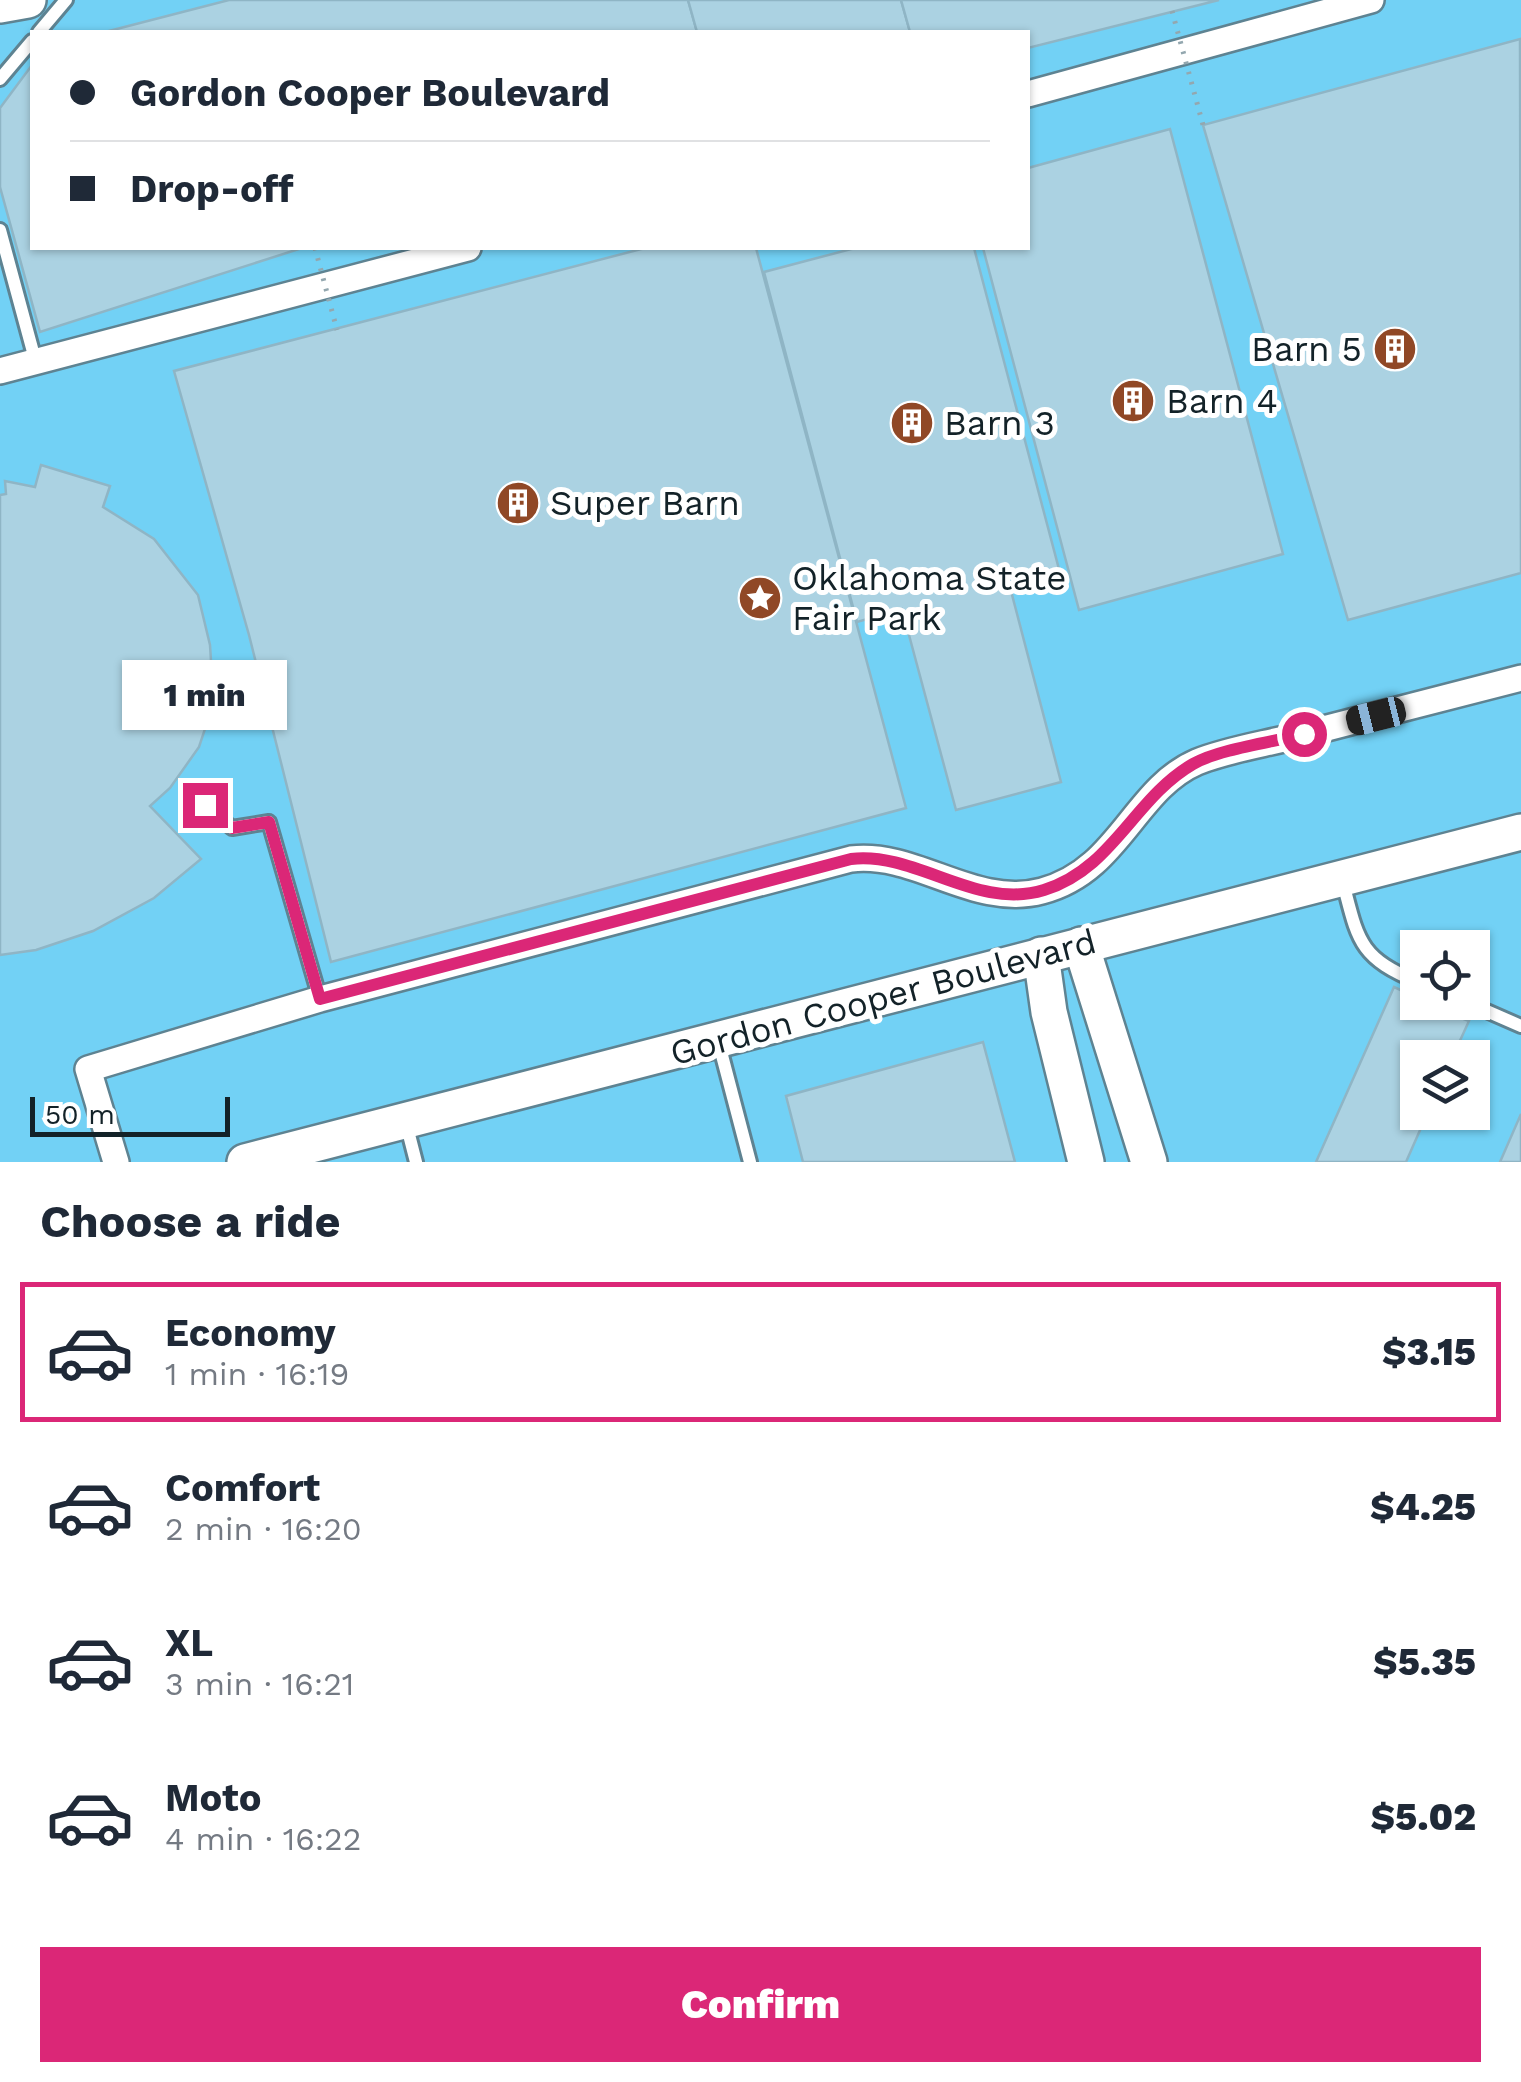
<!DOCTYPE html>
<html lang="en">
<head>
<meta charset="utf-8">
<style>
  :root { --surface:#fff; --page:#f2f2f3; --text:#1f2937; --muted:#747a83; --line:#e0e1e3; --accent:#db2777 }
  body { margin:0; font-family:"Work Sans",sans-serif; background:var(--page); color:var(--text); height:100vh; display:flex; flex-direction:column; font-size:38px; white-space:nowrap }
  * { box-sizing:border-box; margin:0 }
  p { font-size:32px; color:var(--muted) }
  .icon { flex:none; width:55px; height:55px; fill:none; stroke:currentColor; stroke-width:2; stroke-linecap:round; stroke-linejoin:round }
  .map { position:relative; height:1162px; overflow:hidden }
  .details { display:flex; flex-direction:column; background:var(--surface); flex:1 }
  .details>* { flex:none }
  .banner { position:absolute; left:30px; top:30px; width:1000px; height:220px; border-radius:0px; box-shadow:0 2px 8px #0004; display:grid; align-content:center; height:220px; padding:0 40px; background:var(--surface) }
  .tools { position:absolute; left:1400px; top:930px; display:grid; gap:20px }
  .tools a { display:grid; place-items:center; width:90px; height:90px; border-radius:0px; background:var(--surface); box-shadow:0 2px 8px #0004; font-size:50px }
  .scale { position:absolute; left:30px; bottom:25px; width:200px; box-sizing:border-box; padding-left:10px; border:5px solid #132228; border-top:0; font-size:28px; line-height:35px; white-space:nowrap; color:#132228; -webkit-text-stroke:8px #fff; paint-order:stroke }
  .end { position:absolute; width:45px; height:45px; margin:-22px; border:12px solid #db2777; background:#fff; box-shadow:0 0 0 5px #fff }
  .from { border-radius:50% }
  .bubble { position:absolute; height:70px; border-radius:0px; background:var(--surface); box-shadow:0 2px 8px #0004; font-size:32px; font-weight:800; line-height:70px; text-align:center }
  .car { position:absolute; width:30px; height:60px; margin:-30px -15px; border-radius:12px; box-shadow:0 0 8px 2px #0007; background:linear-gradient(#222 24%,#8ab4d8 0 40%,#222 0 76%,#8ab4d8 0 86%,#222 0) }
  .banner b { display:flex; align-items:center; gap:35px; height:95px; font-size:38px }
  .banner b+b { border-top:2px solid var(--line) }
  .banner i { width:25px; height:25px; background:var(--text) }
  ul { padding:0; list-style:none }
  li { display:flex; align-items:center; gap:30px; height:140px; margin:0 20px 15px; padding:0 20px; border:5px solid transparent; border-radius:0px }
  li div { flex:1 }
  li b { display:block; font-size:38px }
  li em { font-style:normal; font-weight:800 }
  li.selected { border-color:var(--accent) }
  li>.icon { width:90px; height:90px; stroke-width:1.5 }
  h2 { padding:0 40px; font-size:45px; line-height:120px }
  .button { display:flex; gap:20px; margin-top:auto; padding:20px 40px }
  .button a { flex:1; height:115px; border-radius:0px; background:var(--accent); color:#fff; font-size:40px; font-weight:800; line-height:115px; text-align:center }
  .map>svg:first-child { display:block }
  .green { fill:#72d1f5; fill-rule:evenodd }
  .building { fill:#abd2e2; stroke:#8fb5c5; stroke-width:2.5 }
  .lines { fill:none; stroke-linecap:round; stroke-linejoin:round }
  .lane-casing { stroke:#5e8392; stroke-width:18 }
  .street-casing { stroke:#5e8392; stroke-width:30 }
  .secondary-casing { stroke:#5e8392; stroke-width:40 }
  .lane { stroke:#fff; stroke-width:12 }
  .street { stroke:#fff; stroke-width:25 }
  .secondary { stroke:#fff; stroke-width:35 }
  .path-bridge { stroke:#93a7af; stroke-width:5; stroke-dasharray:2.5 8; stroke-linecap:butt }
  .route { stroke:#db2777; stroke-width:12 }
  .labels { text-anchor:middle; stroke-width:10; stroke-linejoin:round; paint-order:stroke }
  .poi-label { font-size:35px; fill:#132228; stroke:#fff; text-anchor:start }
  .street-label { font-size:35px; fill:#132228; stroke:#fff }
</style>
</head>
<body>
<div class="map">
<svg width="1521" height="1162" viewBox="0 0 1521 1162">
  <rect width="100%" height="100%" fill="#dcf4fd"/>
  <!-- green -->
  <path class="green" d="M0,0H1521V1162H0ZM32,32H1028V248H32ZM1418,948H1472V1002H1418ZM1418,1058H1472V1112H1418Z"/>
  <!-- building -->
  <g class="building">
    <path d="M229,0H688L697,32H105Z"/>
    <path d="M688,0H901L910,32H697Z"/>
    <path d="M901,0H1219L1028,48V32H910Z"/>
    <path d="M1520,39L1521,573L1348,620L1203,125Z"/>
    <path d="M32,65V248H302L40,332L0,187V108Z"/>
    <path d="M1170,129L1283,554L1079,610L983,248H1028V168Z"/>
    <path d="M645,248H756L906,808L331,962L249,635L174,371Z"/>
    <path d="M855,248H974L1060,573L1010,587L1061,782L956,810L902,609L857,622L764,272Z"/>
    <path d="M41,465L110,486L103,507L154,539L198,595L210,645L213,693L207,723L199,747L170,788L150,806L201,859L154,898L93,931L36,950L0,955V495L6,494L5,481L35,487Z"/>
    <path d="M1394,987L1418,998V1002L1469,1021L1452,1058H1418V1112H1428L1406,1162H1316Z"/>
    <path d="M983,1042L1015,1162H803L786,1096Z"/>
    <path d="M1521,1114V1162H1500Z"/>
  </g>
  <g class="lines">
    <!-- lane casing -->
    <g class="lane-casing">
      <g id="lane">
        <path d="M39,32L66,0"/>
        <path d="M0,79L32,41"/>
        <path d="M0,230L36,363"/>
        <path d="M205,805L232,828L269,822L320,999"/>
        <path d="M1342,879C1358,939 1357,957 1418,982"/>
        <path d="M1466,1002L1521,1026"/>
        <path d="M719,1044L750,1162"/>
        <path d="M406,1123L416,1162"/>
      </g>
    </g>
    <!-- street casing -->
    <g class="street-casing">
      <g id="street">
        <path d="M1028,94L1371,0"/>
        <path d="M0,371L468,248"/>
        <path d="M116,1162L88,1069L320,999L851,859C917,851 974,909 1042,891C1119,871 1134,789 1197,762C1229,749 1267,744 1300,735C1374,716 1447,697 1521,678"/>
      </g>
    </g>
    <!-- secondary casing -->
    <g class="secondary-casing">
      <g id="secondary">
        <path d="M0,5L28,0"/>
        <path d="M1081,945L1149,1162"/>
        <path d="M1041,955L1049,1012L1086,1162"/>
        <path d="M245,1162L1521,832"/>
      </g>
    </g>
    <!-- lane -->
    <use href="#lane" class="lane"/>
    <!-- street -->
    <use href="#street" class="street"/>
    <!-- secondary -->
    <use href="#secondary" class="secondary"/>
    <!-- path-bridge -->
    <g class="path-bridge">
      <path d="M1172,11L1203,125"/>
      <path d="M315,248L337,330"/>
    </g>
  </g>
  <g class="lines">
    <!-- route -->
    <path class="route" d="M205,805L232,828L269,822L320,999L851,859C917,851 976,911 1044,890C1113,869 1134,798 1193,764C1219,749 1273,742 1304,734"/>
  </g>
  <!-- icons -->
  <defs>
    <g id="building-disc" transform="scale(2.25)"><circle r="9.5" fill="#904826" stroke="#fff"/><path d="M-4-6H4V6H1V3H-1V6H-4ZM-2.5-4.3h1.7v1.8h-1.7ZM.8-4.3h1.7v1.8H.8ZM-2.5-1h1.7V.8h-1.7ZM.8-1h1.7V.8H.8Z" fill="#fff"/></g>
    <g id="sight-disc" transform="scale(2.25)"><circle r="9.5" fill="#904826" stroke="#fff"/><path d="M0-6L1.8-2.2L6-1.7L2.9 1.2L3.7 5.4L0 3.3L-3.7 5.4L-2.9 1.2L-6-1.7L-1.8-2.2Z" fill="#fff"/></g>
  </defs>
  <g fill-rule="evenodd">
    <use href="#building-disc" x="1395" y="349"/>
    <use href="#building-disc" x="1133" y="401"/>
    <use href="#building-disc" x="912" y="423"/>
    <use href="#building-disc" x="518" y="503"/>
    <use href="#sight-disc" x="760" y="598"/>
  </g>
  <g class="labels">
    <!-- poi labels -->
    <g class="poi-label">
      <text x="1362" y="361" text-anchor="end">Barn 5</text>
      <text x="1166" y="413">Barn 4</text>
      <text x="944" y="435">Barn 3</text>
      <text x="550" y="515">Super Barn</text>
      <text x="792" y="590">Oklahoma State<tspan x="792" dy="40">Fair Park</tspan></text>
    </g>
    <!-- street labels -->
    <g class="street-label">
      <text transform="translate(883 997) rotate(-15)" y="12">Gordon Cooper Boulevard</text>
    </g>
  </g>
</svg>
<div class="tools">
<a><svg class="icon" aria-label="locate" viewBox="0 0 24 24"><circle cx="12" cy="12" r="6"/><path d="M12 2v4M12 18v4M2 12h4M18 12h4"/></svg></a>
<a><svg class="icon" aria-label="layers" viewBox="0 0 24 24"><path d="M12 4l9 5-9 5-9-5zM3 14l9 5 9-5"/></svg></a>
</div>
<div class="scale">50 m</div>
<i class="end from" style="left:1304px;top:734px"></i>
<i class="end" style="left:205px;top:805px"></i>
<div class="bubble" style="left:122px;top:660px;width:165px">1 min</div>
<i class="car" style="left:1376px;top:716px;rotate:256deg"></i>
<div class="banner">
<b><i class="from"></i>Gordon Cooper Boulevard</b>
<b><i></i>Drop-off</b>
</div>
</div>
<section class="details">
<h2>Choose a ride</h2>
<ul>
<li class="selected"><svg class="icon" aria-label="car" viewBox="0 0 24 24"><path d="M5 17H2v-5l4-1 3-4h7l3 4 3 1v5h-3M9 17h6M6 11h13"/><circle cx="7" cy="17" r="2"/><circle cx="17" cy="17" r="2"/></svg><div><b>Economy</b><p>1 min · 16:19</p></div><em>$3.15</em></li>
<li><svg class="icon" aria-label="car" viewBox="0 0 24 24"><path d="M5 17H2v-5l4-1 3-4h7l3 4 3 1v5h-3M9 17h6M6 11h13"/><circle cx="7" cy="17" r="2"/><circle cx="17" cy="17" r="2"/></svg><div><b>Comfort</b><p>2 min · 16:20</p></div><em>$4.25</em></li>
<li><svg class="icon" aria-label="car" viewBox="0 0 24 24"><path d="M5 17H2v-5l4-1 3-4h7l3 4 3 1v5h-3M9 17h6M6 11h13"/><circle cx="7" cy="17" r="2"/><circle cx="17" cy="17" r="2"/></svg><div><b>XL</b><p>3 min · 16:21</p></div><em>$5.35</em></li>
<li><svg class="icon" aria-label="car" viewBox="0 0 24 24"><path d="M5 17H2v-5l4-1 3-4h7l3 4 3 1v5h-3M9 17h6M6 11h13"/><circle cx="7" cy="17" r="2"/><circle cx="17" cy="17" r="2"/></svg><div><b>Moto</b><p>4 min · 16:22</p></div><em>$5.02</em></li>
</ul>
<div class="button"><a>Confirm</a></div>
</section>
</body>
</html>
